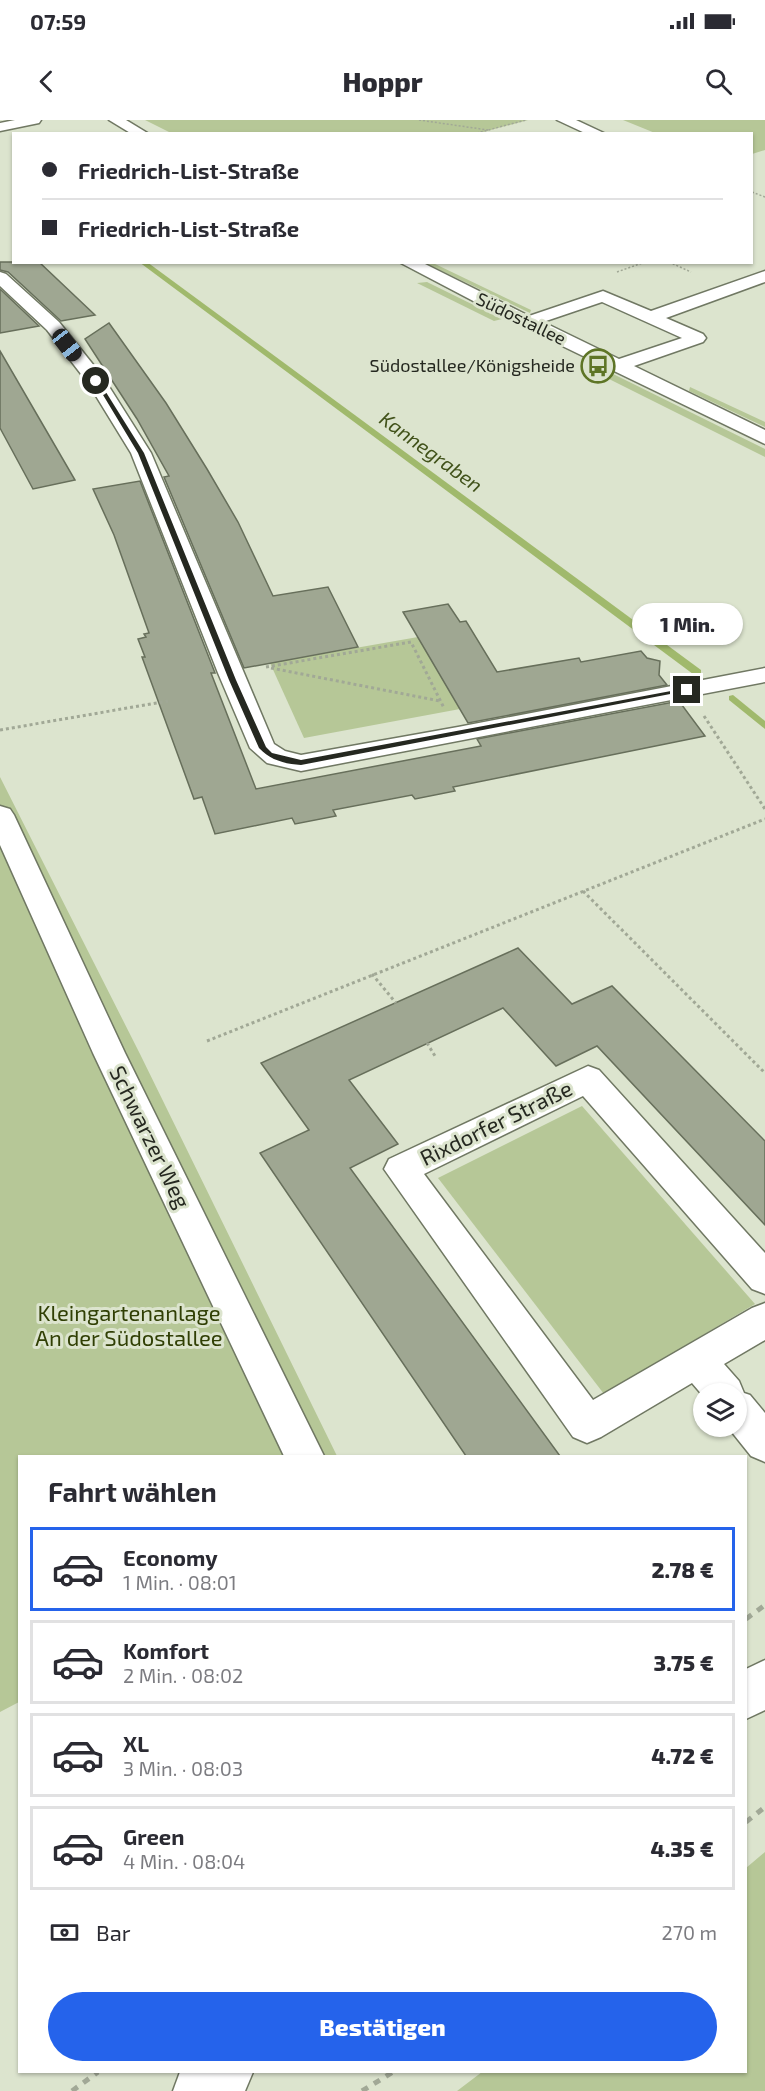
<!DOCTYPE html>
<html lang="de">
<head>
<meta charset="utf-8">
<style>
  :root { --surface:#fff; --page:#f7f7f7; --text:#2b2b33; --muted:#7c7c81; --line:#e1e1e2; --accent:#2563eb }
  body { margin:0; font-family:"Exo 2",sans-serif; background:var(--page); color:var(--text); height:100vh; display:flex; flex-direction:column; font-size:22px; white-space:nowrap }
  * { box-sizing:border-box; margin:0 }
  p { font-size:20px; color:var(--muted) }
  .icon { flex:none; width:33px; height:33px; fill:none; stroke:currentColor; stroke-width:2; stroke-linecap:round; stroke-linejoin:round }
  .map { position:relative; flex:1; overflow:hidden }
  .panel { position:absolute; left:18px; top:1335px; width:729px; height:618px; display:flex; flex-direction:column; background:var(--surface); border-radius:0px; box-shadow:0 2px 4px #0004 }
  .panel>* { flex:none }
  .top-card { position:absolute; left:12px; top:12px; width:741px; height:132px; border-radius:0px; box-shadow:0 2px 4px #0004; display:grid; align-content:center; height:132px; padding:0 30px; background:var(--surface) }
  .controls { position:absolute; left:693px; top:1263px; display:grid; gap:12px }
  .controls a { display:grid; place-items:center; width:54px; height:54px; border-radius:50%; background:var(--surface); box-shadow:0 2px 4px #0004; font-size:30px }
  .end { position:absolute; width:27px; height:27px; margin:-14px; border:8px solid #252820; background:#fff; box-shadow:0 0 0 3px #fff }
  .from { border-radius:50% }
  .bubble { position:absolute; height:42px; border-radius:21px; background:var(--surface); box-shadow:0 2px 4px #0004; font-size:20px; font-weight:800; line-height:42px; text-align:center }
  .car { position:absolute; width:18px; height:36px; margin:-18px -9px; border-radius:8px; box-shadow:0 0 4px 2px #0007; background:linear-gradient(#222 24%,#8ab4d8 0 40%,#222 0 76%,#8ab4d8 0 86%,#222 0) }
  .top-card b { display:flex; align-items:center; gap:21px; height:57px; font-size:22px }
  .top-card b+b { border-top:2px solid var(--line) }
  .top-card i { width:15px; height:15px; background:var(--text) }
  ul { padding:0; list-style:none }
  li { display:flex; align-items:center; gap:18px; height:84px; margin:0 12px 9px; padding:0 18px; border:3px solid var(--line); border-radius:0px }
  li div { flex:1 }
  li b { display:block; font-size:22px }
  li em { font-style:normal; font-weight:800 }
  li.current { border-color:var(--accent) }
  li>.icon { width:54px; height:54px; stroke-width:1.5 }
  h2 { padding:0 30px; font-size:27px; line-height:72px }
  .pay { display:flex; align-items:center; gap:15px; height:66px; padding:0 30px; font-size:22px }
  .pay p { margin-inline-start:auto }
  .action { display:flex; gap:12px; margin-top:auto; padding:12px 30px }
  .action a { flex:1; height:69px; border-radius:36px; background:var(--accent); color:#fff; font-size:24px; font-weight:800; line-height:69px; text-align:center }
  .status { display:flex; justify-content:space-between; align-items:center; height:42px; padding:0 30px; background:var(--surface); direction:ltr }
  .status svg { height:16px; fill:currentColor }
  header { display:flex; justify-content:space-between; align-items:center; height:78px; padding:0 30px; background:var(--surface); font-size:27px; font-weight:800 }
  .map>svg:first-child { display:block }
  .green { fill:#b6c797 }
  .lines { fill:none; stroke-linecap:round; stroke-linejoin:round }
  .stream { fill:#a0b96c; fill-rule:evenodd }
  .building { fill:#9fa792; stroke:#676f5b; stroke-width:1.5 }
  .minor-casing { stroke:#707863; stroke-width:3 }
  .major-casing { stroke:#707863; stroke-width:3 }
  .path-far2 { stroke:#a1a896; stroke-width:1.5; stroke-dasharray:2 2; stroke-linecap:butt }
  .path-far1 { stroke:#a1a896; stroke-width:3; stroke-dasharray:3 3; stroke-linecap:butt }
  .path { stroke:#a1a896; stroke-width:5; stroke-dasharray:7 7; stroke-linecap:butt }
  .minor { fill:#fff; fill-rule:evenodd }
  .major { fill:#fff; fill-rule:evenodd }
  .route { fill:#252820 }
  .labels { text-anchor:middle; stroke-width:6; stroke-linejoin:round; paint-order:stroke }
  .far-street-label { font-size:18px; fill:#252820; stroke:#dce4ce }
  .far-poi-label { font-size:18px; fill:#252820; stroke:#dce4ce; text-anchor:end }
  .far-water-label { font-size:20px; font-style:italic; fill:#41521a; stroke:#dce4ce }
  .street-label { font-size:22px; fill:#252820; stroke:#dce4ce }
  .park-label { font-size:22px; fill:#303f04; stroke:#dce4ce }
</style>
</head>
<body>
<div class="status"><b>07:59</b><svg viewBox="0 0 49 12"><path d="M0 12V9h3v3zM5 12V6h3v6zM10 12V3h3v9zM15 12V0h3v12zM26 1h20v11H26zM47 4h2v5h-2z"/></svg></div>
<header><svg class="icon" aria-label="back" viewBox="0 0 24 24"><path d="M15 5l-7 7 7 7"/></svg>Hoppr<svg class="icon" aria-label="search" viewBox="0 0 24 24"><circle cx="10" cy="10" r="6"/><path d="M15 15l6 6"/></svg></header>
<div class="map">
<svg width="765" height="1971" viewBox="0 0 765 1971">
  <rect width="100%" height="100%" fill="#dce4ce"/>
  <!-- green -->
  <g class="green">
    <path d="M145,0H528L476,14H173Z"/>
    <path d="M623,0H765V30L752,34V14L655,13Z"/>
    <path d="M425,143H433L531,190L530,193Z"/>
    <path d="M427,162L502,199L494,201L417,163Z"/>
    <path d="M605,250L765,329V337L597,253Z"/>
    <path d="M690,267L765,302V307L689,271Z"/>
    <path d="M418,517L460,589L304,618L270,543Z"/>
    <path d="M0,657L140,934L337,1336H20L19,1582L0,1592Z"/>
    <path d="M582,986L755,1184L604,1274L438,1058Z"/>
    <path d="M765,1732V1971H457L482,1952H746V1748Z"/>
  </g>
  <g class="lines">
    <!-- stream -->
    <g class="stream">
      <path d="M139,142H147L701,550V554H693Z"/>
      <path d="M733,575L765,601V609L729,580V576Z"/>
    </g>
  </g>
  <!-- building -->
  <g class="building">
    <path d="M0,142H39L95,195L61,201L8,152L0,150Z"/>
    <path d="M0,169L39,206L0,213Z"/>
    <path d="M109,203L166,283L207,349L238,402L273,476L328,467L358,527L244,548L164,357L169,356L137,299L85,219Z"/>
    <path d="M0,231L43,305L75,360L33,369L0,308Z"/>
    <path d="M140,361L215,553H211L256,669L481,626L477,619L679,581L705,616L453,667L455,671L415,679L412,675L333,690L336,696L295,704L292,698L215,714L202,677L194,679L142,537H145L138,519L146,517L144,514L149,513L114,415L93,369Z"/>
    <path d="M448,484L460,502L466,501L497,552L579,538L581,542L641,531L647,538L660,541L659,555L667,565L468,603L403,492Z"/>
    <path d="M518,828L572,884L612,866L765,1021V1105L597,926L556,946L503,888L349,960L398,1024L350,1048L560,1336H466L260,1033L309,1010L261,943Z"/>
  </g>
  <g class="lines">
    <!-- minor casing -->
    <g class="minor-casing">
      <g id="minor">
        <path d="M15,0H41L39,3L0,11V3Z"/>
        <path d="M109,0H126L149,14H132Z"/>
        <path d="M557,0H576L606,14H587Z"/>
        <path d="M399,142H421L529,196L603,171L651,191L765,151V162L666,198L703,214L706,218L703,222L634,246L765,310V324L521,206ZM602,182L682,218L619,239L543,202Z"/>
        <path d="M0,152L6,154L59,202L103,257L151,333L274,624L285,631L301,635L458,607L765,548V562L301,651L267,643L250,628L218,553L131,333L88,263L47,210L0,166Z"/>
        <path d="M0,686L10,689L14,695L125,933L324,1336H284L93,933L0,725Z"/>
        <path d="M588,946L599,950L765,1133V1174L752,1169L583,976L424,1054L593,1280L752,1188L765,1183V1220L724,1244L739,1261L744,1273L750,1275L765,1293V1342L751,1336L727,1306H736V1274H704V1277L692,1263L601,1317L587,1323L573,1317L384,1049L389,1039Z"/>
      </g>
    </g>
    <!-- major casing -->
    <g class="major-casing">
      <g id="major">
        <path d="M765,1540V1590L746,1599V1549Z"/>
        <path d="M180,1952H253L245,1971H173Z"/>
      </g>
    </g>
    <!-- path-far2 -->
    <g class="path-far2">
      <path d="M419,0L488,10"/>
      <path d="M473,14L526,0"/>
      <path d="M752,72L765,77"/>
      <path d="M669,142L691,152"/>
      <path d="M617,152L645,142"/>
    </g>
    <!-- path-far1 -->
    <g class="path-far1">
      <path d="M266,547L411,522L444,588"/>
      <path d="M271,548L440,581"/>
      <path d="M704,596L765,689"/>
      <path d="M0,610L168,581"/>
      <path d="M583,771L765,953"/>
      <path d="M372,854L396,883"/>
      <path d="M207,921L765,699"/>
      <path d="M427,923L435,936"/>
    </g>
    <!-- path -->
    <g class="path">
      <path d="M746,1499L765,1485"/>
      <path d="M746,1702L765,1687"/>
      <path d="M72,1971L98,1952"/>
      <path d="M362,1971L393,1952"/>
    </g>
    <!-- minor -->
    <use href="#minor" class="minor"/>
    <!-- major -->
    <use href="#major" class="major"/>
  </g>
  <!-- route -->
  <path class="route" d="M94,260L99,261L144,333L236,560L266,627L272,633L301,640L687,568L691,570L301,645C285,644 270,640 259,628L229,560L138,333Z"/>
  <!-- icons -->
  <defs>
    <g id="bus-ring" transform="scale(1.725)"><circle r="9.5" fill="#dce4ce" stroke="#5e7526" stroke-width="1.5"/><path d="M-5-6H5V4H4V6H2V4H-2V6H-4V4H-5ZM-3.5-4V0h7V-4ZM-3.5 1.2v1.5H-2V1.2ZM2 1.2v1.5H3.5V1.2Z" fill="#5e7526"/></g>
  </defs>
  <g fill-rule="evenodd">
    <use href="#bus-ring" x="598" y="246"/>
  </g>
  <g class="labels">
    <!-- far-street labels -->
    <g class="far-street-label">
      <text transform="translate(521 199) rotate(26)" y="6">Südostallee</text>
    </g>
    <!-- far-poi labels -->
    <g class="far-poi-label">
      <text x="575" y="252">Südostallee/Königsheide</text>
    </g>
    <!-- far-water labels -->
    <g class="far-water-label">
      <text transform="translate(431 332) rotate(36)" y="7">Kannegraben</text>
    </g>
    <!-- street labels -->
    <g class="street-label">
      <text transform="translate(496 1003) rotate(-26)" y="8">Rixdorfer Straße</text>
      <text transform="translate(150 1017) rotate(64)" y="8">Schwarzer Weg</text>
    </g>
    <!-- park labels -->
    <g class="park-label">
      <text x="129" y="1201">Kleingartenanlage<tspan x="129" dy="25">An der Südostallee</tspan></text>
    </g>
  </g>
</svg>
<div class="controls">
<a><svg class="icon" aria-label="layers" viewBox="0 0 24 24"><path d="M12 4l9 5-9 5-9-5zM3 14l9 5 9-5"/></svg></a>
</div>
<i class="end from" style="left:96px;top:261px"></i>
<i class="end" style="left:687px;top:570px"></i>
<div class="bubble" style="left:632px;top:483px;width:111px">1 Min.</div>
<i class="car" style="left:67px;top:225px;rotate:142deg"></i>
<div class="top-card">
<b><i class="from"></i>Friedrich-List-Straße</b>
<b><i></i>Friedrich-List-Straße</b>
</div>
<section class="panel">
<h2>Fahrt wählen</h2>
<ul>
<li class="current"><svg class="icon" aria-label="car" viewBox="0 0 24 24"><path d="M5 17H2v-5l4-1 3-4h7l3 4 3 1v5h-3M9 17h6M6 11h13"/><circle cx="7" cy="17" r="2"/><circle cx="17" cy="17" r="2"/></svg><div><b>Economy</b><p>1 Min. · 08:01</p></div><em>2.78 €</em></li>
<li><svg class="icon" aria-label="car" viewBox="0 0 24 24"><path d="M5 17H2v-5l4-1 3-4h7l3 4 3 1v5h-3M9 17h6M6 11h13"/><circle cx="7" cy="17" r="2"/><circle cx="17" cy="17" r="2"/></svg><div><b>Komfort</b><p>2 Min. · 08:02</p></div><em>3.75 €</em></li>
<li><svg class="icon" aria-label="car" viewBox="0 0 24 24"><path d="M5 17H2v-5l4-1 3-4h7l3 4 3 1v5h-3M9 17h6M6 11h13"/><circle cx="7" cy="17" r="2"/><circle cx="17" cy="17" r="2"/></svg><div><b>XL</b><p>3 Min. · 08:03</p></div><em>4.72 €</em></li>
<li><svg class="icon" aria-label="car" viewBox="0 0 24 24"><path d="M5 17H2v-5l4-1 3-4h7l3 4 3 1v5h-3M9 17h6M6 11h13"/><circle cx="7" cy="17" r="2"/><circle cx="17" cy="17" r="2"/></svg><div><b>Green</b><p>4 Min. · 08:04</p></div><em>4.35 €</em></li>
</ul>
<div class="pay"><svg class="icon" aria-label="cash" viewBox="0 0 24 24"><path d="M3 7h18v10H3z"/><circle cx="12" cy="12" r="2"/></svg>Bar<p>270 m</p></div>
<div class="action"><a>Bestätigen</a></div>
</section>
</div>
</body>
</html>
